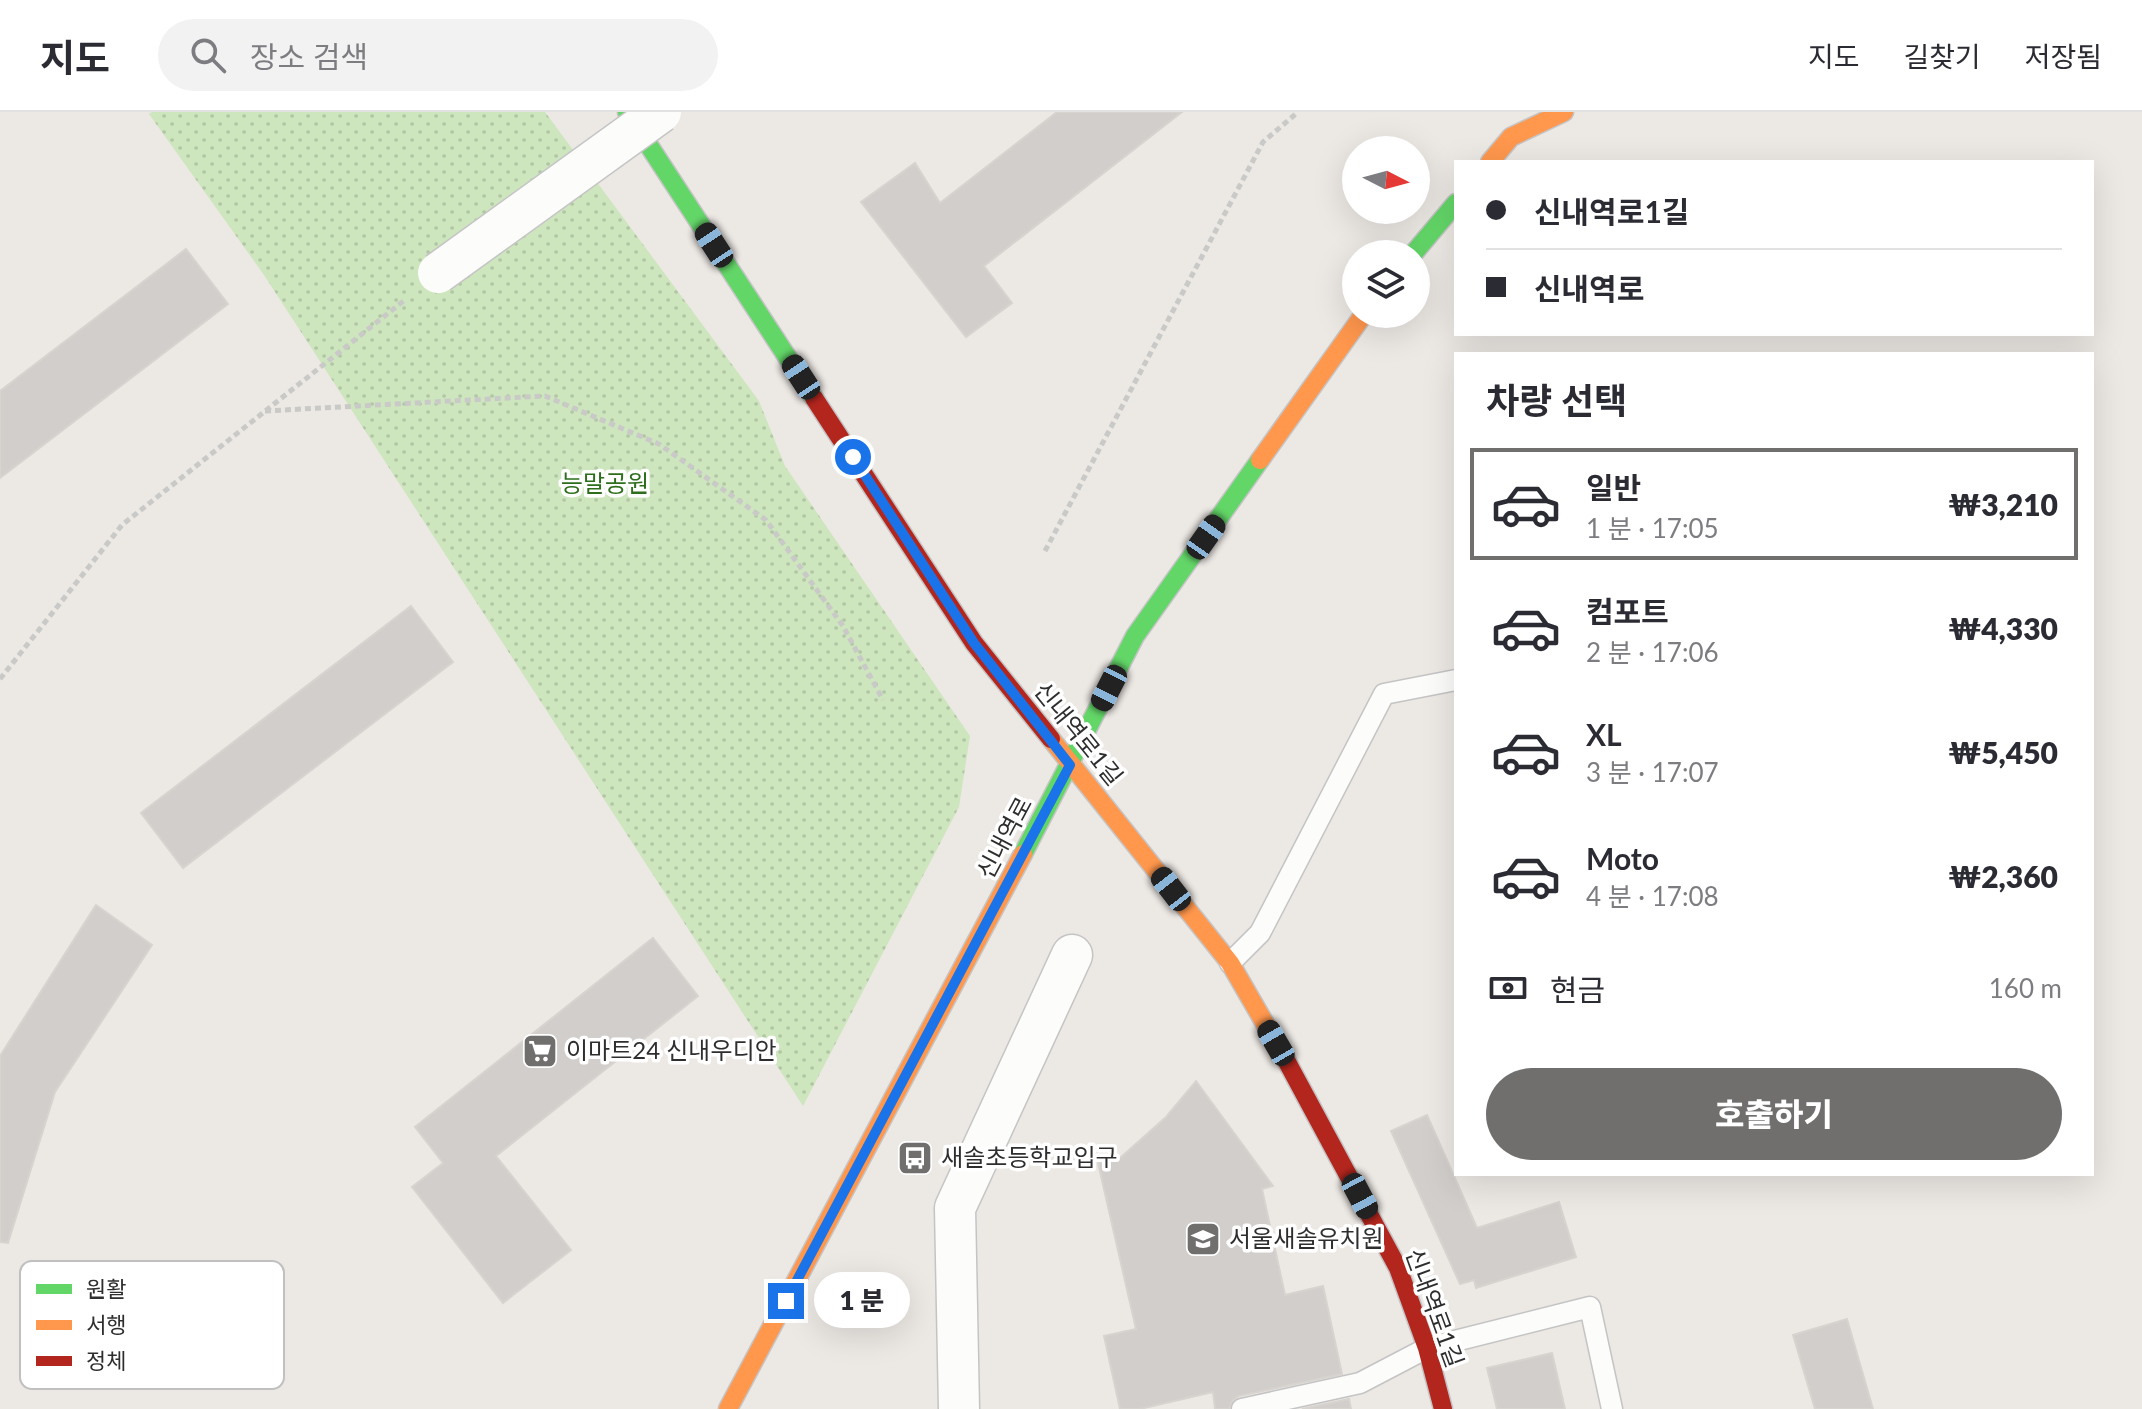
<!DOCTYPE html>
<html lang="ko">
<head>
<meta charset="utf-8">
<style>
  :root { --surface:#fff; --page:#f2f2f3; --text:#2b2b33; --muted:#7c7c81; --line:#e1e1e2; --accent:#706f6e }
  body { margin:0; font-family:Lato,"Noto Sans KR",sans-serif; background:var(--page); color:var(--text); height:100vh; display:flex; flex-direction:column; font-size:30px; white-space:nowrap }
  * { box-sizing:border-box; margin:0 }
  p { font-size:26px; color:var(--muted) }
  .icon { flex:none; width:44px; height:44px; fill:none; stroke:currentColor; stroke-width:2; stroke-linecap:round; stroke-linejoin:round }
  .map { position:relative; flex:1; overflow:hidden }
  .drawer { position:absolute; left:1454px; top:240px; width:640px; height:824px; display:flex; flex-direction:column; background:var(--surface); border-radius:0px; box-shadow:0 8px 32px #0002 }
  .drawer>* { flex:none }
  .top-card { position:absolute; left:1454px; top:48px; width:640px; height:176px; border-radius:0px; box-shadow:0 8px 32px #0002; display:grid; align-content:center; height:176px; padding:0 32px; background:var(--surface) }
  .needle { width:52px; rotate:96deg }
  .controls { position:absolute; left:1342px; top:24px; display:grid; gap:16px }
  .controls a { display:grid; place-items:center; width:88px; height:88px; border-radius:50%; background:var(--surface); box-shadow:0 8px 32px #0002; font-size:40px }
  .end { position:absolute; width:36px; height:36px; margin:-18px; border:10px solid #1a73e8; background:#fff; box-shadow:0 0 0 4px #fff }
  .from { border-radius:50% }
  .bubble { position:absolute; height:56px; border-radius:28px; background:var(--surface); box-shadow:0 8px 32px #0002; font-size:26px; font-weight:800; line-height:56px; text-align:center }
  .car { position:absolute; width:24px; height:48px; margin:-24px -12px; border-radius:10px; box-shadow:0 0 6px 2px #0007; background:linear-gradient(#222 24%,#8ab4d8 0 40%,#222 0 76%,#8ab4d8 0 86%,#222 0) }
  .top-card b { display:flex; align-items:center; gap:28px; height:76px; font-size:30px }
  .top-card b+b { border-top:2px solid var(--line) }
  .top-card i { width:20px; height:20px; background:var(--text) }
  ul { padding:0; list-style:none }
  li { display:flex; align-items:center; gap:24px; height:112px; margin:0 16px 12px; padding:0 16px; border:4px solid transparent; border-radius:0px }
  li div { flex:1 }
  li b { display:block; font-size:30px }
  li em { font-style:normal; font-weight:800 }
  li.on { border-color:var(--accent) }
  li>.icon { width:72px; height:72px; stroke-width:1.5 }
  h2 { padding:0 32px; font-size:36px; line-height:96px }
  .pay { display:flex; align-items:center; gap:20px; height:88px; padding:0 32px; font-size:30px }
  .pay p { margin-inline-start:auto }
  .cta { display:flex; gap:16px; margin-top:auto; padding:16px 32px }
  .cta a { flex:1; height:92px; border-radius:48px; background:var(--accent); color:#fff; font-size:32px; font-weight:800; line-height:92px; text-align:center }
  header { display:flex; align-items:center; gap:48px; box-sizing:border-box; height:112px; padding:0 40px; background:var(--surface); border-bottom:2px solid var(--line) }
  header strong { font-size:38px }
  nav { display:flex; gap:44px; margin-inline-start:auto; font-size:28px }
  .search { width:560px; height:72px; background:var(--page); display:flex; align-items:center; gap:20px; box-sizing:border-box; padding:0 28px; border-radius:44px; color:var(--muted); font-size:30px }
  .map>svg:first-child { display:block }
  .green { fill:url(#green-dots) }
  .building { fill:#d1cecb; stroke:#d7d4d0; stroke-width:2 }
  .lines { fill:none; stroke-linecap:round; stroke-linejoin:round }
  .lane-casing { stroke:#c5c4c5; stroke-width:23 }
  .street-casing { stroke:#c5c4c5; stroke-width:43 }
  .fast-casing { stroke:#c5c4c5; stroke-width:21 }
  .slow-casing { stroke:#c5c4c5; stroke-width:21 }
  .jam-casing { stroke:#c5c4c5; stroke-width:21 }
  .path { stroke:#c9c9c8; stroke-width:5; stroke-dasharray:6 4; stroke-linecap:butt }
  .lane { stroke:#fcfcfb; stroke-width:20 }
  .street { stroke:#fcfcfb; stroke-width:40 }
  .fast { stroke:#63d668; stroke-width:18 }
  .slow { stroke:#ff974d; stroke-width:18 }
  .jam { stroke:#b3261e; stroke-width:18 }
  .street-bridge-casing { stroke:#c5c4c5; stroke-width:43; stroke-linecap:butt }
  .street-bridge { stroke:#fcfcfb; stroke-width:40 }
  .route { stroke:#1a73e8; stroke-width:10 }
  .labels { text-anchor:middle; stroke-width:7; stroke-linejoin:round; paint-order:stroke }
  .park-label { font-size:24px; fill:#2c6e1b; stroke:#fff }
  .street-label { font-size:24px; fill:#2e2e2e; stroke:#fff }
  .poi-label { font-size:24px; fill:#2e2e2e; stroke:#fff; text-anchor:start }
  .key { fill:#fff; stroke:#c0c0c0; stroke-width:2 }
  .key-label { font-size:22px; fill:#2e2e2e }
</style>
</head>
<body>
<header>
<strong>지도</strong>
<div class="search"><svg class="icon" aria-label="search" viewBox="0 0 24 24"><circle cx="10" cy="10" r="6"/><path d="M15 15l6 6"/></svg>장소 검색</div>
<nav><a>지도</a><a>길찾기</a><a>저장됨</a></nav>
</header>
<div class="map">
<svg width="2142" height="1297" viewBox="0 0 2142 1297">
  <defs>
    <pattern id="green-dots" width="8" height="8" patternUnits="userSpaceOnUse" patternTransform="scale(2)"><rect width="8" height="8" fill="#cee6be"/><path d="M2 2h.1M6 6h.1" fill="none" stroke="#b1c6a4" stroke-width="1.8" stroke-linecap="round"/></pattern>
  </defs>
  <rect width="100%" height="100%" fill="#ece8e4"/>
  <!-- green -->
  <path class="green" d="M152,0H545L759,289L785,354L970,624L959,695L803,994L264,163L149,2Z"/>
  <!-- building -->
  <g class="building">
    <path d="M1057,0H1182L984,154L1012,191L966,225L861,90L915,51L940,91Z"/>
    <path d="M186,137L228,192L0,366V279Z"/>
    <path d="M411,494L453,550L183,756L141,701Z"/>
    <path d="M96,793L152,833L55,980L8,1131L0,1130V944Z"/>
    <path d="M653,826L698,884L496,1044L571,1138L503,1191L412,1075L443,1051L415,1015Z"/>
    <path d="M1196,969L1273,1074L1262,1077L1285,1183L1323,1174L1342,1262L1239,1284L1233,1288L1229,1297H1215L1213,1280L1140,1297H1120L1104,1224L1136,1217L1098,1051L1120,1046L1166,1005Z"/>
    <path d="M1427,1003L1477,1116L1559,1090L1576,1145L1476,1176L1474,1168L1460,1172L1391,1019Z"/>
    <path d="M1847,1207L1873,1297H1815L1793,1223Z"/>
    <path d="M1552,1241L1565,1297H1497L1487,1256Z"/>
    <path d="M1349,1287L1351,1297H1302Z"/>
  </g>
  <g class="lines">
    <!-- lane casing -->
    <g class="lane-casing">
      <g id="lane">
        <path d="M1230,851L1260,821L1384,582L1456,568"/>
        <path d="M1242,1297L1360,1271L1427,1236L1590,1195L1612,1297"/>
      </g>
    </g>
    <!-- street casing -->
    <g class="street-casing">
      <path id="street" d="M959,1297L955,1096L1072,843"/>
    </g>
    <!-- fast casing -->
    <g class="fast-casing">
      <g id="fast">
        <path d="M627,0L814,286"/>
        <path d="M1413,142L1456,91"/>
        <path d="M1023,742L1135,524L1260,348"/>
      </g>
    </g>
    <!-- slow casing -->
    <g class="slow-casing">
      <g id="slow">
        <path d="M1490,50L1511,25L1564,0"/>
        <path d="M1260,348L1364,202"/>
        <path d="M1051,627L1230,851L1286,948"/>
        <path d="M728,1297L1023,742"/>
      </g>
    </g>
    <!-- jam casing -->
    <g class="jam-casing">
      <g id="jam">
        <path d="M814,286L974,531L1051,627"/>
        <path d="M1286,948L1398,1156L1427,1236L1443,1297"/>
      </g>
    </g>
    <!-- path -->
    <g class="path">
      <path d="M265,299L545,284L659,332L766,408L843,514L883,588"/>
      <path d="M1045,439L1263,30L1298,0"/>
      <path d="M0,567L122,413L406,187"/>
    </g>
    <!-- lane -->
    <use href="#lane" class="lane"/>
    <!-- street -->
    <use href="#street" class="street"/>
    <!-- fast -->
    <use href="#fast" class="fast"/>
    <!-- slow -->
    <use href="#slow" class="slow"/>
    <!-- jam -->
    <use href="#jam" class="jam"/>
    <!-- street-bridge casing -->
    <g class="street-bridge-casing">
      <path id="street-bridge" d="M438,161L661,0"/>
    </g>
    <!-- street-bridge -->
    <use href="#street-bridge" class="street-bridge"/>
  </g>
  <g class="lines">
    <!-- route -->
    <path class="route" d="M786,1189L1070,653L974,531L853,345"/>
  </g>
  <!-- icons -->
  <defs>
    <g id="supermarket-square" transform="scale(1.8)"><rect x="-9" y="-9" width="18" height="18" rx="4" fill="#706f6e" stroke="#fff"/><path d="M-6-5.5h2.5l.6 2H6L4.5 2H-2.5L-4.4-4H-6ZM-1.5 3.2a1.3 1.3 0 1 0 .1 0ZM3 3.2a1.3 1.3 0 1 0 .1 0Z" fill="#fff"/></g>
    <g id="bus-square" transform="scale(1.8)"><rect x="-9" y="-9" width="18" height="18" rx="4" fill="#706f6e" stroke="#fff"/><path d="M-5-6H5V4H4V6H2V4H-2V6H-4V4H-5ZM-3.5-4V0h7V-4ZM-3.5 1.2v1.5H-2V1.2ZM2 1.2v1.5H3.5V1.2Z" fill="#fff"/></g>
    <g id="school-square" transform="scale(1.8)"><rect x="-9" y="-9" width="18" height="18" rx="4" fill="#706f6e" stroke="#fff"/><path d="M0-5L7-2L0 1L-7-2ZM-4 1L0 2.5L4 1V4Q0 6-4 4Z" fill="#fff"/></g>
  </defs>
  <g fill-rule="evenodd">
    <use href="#supermarket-square" x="540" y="939"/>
    <use href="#bus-square" x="915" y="1046"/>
    <use href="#school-square" x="1203" y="1127"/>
  </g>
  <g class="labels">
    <!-- park labels -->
    <g class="park-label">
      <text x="605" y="380">능말공원</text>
    </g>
    <!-- street labels -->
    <g class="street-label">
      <text transform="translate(1078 622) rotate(51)" y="8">신내역로1길</text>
      <text transform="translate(1005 726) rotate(-62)" y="8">신내역로</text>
      <text transform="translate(1434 1196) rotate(70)" y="8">신내역로1길</text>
    </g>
    <!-- poi labels -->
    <g class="poi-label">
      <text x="566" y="947">이마트24 신내우디안</text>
      <text x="941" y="1054">새솔초등학교입구</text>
      <text x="1229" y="1135">서울새솔유치원</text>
    </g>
  </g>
  <!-- legend -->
  <rect x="20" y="1149" width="264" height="128" rx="12" class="key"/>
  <rect x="36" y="1172" width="36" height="10" fill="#63d668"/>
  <rect x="36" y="1208" width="36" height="10" fill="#ff974d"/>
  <rect x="36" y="1244" width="36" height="10" fill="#b3261e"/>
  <g class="key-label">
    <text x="86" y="1185">원활</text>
    <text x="86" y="1221">서행</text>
    <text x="86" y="1257">정체</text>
  </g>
</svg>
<div class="controls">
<a><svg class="needle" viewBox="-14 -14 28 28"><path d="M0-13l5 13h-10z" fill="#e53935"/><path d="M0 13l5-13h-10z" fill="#7c7c81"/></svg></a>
<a><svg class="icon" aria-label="layers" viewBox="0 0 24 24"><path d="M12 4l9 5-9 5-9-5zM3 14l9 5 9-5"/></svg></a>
</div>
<i class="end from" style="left:853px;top:345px"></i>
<i class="end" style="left:786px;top:1189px"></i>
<div class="bubble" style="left:814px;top:1160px;width:96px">1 분</div>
<i class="car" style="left:714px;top:133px;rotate:327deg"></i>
<i class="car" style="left:801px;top:265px;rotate:327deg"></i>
<i class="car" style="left:1206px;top:425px;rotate:35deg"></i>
<i class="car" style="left:1109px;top:576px;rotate:207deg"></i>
<i class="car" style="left:1171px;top:777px;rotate:322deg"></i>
<i class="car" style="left:1276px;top:931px;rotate:330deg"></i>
<i class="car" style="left:1360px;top:1084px;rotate:152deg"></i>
<div class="top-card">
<b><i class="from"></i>신내역로1길</b>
<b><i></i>신내역로</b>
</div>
<section class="drawer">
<h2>차량 선택</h2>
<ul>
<li class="on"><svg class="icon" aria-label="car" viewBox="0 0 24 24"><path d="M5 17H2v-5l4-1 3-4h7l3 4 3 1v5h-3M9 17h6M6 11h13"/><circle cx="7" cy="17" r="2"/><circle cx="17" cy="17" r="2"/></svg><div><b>일반</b><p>1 분 · 17:05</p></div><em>₩3,210</em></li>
<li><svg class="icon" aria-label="car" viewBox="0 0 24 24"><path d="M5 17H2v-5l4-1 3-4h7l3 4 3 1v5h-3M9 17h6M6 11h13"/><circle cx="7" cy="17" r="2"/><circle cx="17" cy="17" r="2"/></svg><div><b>컴포트</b><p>2 분 · 17:06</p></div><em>₩4,330</em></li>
<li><svg class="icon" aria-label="car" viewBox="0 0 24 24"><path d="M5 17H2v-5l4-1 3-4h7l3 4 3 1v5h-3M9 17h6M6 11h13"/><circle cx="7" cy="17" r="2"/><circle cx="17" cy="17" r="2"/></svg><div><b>XL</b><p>3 분 · 17:07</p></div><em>₩5,450</em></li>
<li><svg class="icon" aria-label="car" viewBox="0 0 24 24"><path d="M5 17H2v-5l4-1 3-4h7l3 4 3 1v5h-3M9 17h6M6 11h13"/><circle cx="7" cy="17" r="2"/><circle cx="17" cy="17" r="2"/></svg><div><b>Moto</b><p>4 분 · 17:08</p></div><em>₩2,360</em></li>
</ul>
<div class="pay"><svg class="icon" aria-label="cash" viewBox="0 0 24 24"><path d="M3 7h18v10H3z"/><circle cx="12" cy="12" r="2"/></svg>현금<p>160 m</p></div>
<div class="cta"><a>호출하기</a></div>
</section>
</div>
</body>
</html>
